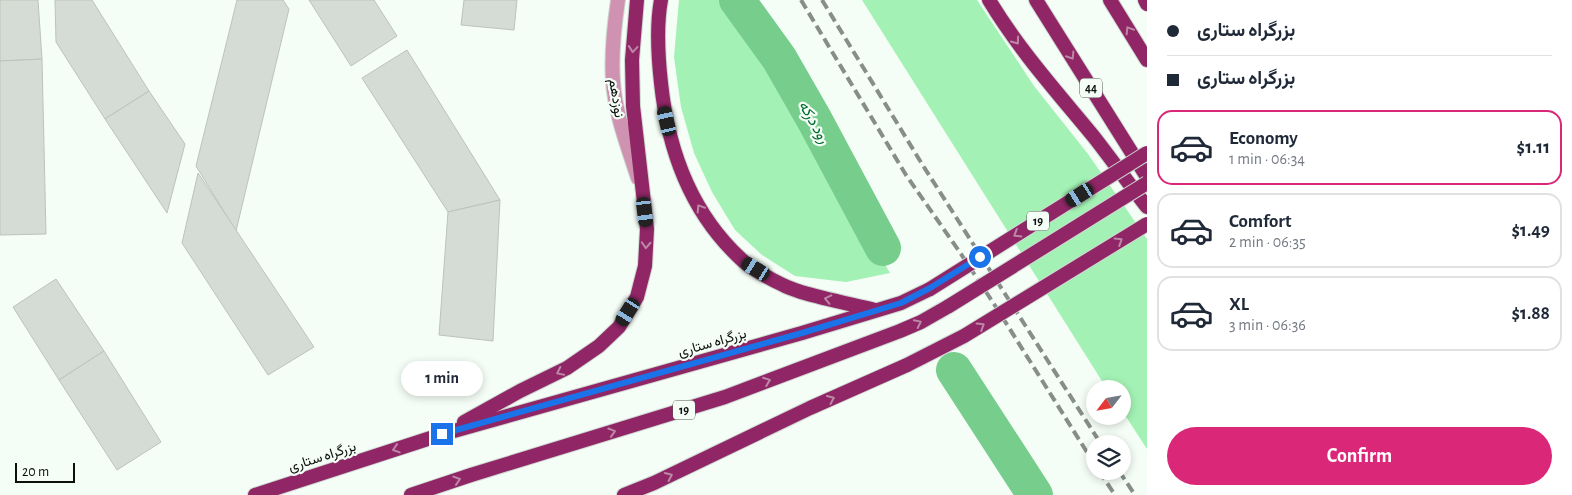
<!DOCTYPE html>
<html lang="en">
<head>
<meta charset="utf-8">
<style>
  :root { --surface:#fff; --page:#f6f6f7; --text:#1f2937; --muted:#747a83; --line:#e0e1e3; --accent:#db2777 }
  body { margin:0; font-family:"Alegreya Sans",Vazirmatn,sans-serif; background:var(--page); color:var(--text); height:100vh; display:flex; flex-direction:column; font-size:19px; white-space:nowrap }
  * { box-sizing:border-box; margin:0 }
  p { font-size:16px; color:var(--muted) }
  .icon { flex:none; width:28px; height:28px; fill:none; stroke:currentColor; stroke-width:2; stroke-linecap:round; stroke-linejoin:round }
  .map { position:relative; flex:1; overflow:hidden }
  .drawer { display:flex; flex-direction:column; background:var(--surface); width:425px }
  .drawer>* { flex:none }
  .banner { display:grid; align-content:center; height:110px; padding:0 20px; background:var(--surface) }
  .needle { width:32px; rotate:239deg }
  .tools { position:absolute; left:1086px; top:380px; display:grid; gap:10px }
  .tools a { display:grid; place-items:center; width:45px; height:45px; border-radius:50%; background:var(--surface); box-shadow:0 2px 8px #0003; font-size:25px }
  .scale { position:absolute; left:15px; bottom:12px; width:60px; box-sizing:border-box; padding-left:5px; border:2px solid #0c0f0c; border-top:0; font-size:14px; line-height:18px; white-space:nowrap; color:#0c0f0c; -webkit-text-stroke:4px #f4fdf6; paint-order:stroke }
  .end { position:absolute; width:22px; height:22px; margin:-11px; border:6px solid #1a73e8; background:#fff; box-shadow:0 0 0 2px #fff }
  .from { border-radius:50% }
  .bubble { position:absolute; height:35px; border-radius:18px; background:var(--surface); box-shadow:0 2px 8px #0003; font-size:16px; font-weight:600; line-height:35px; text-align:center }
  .car { position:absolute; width:15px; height:30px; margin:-15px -8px; border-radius:6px; box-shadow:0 0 4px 1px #0007; background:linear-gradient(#222 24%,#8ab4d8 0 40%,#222 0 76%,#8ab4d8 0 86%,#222 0) }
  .banner b { display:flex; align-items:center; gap:18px; height:48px; font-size:19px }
  .banner b+b { border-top:1px solid var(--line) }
  .banner i { width:12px; height:12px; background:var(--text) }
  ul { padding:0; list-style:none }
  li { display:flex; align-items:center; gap:15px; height:75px; margin:0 10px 8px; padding:0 10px; border:2px solid var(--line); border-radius:15px }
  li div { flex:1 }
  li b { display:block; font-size:19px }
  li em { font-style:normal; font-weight:600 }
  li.current { border-color:var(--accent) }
  li>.icon { width:45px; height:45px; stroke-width:1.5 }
  .action { display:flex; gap:10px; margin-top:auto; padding:10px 20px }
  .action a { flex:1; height:58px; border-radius:30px; background:var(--accent); color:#fff; font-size:20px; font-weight:600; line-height:58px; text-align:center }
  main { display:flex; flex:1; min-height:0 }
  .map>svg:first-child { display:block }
  .green { fill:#a3f1b4 }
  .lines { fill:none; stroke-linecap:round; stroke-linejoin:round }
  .river { stroke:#77cd8c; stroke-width:36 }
  .building { fill:#d4dcd5; stroke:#bbc3bc }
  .tertiary-casing { stroke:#cfd7d1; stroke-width:16 }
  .trunk-casing { stroke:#cfd7d1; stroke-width:16 }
  .tertiary { stroke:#cf92b0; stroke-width:14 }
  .trunk { stroke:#902666; stroke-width:14 }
  .rail { stroke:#878d88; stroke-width:4; stroke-dasharray:10 5; stroke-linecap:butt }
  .trunk-bridge-casing { stroke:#cfd7d1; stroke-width:16; stroke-linecap:butt }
  .trunk-bridge { stroke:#902666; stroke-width:14 }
  .oneway { stroke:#bd87a7 }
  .route { stroke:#1a73e8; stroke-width:6 }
  .labels { text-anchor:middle; stroke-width:4.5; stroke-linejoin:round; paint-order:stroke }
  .shield { fill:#f4fdf6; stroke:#525652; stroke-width:1 }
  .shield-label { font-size:12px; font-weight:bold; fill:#0c0f0c }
  .street-label { font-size:14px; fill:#0c0f0c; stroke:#f4fdf6 }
  .water-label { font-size:15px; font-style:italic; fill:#00692e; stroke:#f4fdf6 }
</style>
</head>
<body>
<main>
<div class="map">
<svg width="1147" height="495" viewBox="0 0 1147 495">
  <rect width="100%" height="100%" fill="#f4fdf6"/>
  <!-- green -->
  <g class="green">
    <path d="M679,0H728L736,11C761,49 787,87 809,127C836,175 861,225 890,273L846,282L795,276L762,255L735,230L712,192L694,153L681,107L674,57Z"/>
    <path d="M862,0H977L1034,86L1088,154L1147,239V449L1123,412L1122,389H1107Z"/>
  </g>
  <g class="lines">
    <!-- river -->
    <g class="river">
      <path d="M737,0L779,58L814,119L883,248"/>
      <path d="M954,370L1035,495"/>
    </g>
  </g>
  <!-- building -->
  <g class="building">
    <path d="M0,0H38L42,59L0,61Z"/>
    <path d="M55,0H92L149,91L105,119L56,42Z"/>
    <path d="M237,0H283L289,9L236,231L196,166Z"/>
    <path d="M309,0H374L397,36L351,66Z"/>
    <path d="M464,0H517L514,30L461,25Z"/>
    <path d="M407,50L500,200L448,212L362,78Z"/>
    <path d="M42,59L46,234L0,235V61Z"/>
    <path d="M149,91L185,144L167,213L105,119Z"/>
    <path d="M198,173L314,347L268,375L182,243Z"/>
    <path d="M500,200L493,341L439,335L448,212Z"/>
    <path d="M56,279L104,351L59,380L13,307Z"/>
    <path d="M104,351L161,442L117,470L59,380Z"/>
  </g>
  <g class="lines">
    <!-- tertiary casing -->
    <g class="tertiary-casing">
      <path id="tertiary" d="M618,0C614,27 611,54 613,81C615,114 628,147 638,178"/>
    </g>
    <!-- trunk casing -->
    <g class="trunk-casing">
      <g id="trunk">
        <path d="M661,0C656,27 658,56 661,83C668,150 690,212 741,259C750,268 772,280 783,285C789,288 795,290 801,292C825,299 850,304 875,310"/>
        <path d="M989,0C1019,50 1057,92 1094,137C1112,160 1129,184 1147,207"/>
        <path d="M1036,0L1147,177"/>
        <path d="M1110,0L1147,60"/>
        <path d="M1145,0L1147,4"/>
        <path d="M464,422L520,391L567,368L599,346L619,327L637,297L645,266L647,229L633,106L632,60L637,0"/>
        <path d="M255,495L443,434L802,333L901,303L930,289"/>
        <path d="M411,495L471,475L725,397L900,331L921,322L949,306"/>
        <path d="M624,495L654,483L810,408L907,365"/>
      </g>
    </g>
    <!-- tertiary -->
    <use href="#tertiary" class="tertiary"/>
    <!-- trunk -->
    <use href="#trunk" class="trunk"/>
    <!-- rail -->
    <g class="rail">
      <path d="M801,0L906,175L959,251L996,307L1095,465"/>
      <path d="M822,0L922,164L1101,444"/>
      <path d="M1099,471L1115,495"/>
      <path d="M1119,471L1135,495"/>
    </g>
    <!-- trunk-bridge casing -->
    <g class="trunk-bridge-casing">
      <g id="trunk-bridge">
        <path d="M930,289L1147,153"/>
        <path d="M949,306L1147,183"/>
        <path d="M907,365L964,336L1147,224"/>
      </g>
    </g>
    <!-- trunk-bridge -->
    <use href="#trunk-bridge" class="trunk-bridge"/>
  </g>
  <!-- one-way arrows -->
  <defs><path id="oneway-chevron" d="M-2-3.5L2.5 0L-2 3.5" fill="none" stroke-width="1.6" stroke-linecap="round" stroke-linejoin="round" transform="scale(1.25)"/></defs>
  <g class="oneway">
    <use href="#oneway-chevron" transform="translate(1129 30) rotate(-122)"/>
    <use href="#oneway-chevron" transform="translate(1016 41) rotate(54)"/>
    <use href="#oneway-chevron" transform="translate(633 49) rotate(95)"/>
    <use href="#oneway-chevron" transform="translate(1071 56) rotate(58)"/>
    <use href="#oneway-chevron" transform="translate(700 208) rotate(-123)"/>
    <use href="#oneway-chevron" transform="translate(1017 234) rotate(148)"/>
    <use href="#oneway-chevron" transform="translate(1119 241) rotate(-32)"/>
    <use href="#oneway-chevron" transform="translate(646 245) rotate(93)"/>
    <use href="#oneway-chevron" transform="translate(828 299) rotate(-167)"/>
    <use href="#oneway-chevron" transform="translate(918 323) rotate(-26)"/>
    <use href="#oneway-chevron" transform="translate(981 326) rotate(-32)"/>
    <use href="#oneway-chevron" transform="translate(560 372) rotate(154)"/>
    <use href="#oneway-chevron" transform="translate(767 381) rotate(-21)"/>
    <use href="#oneway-chevron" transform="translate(831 399) rotate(-24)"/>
    <use href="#oneway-chevron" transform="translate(612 432) rotate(-17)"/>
    <use href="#oneway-chevron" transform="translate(396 449) rotate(162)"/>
    <use href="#oneway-chevron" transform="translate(669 476) rotate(-25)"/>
    <use href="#oneway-chevron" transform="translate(457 480) rotate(-18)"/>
  </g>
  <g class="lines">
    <!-- route -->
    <path class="route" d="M442,434L802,333L901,303L930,288L980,257"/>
  </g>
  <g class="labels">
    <!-- shield labels -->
    <g class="shield">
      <rect x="1080" y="78.5" width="22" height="19" rx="4"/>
      <rect x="1027" y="211.5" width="22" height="19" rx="4"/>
      <rect x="673" y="400.5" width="22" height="19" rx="4"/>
    </g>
    <g class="shield-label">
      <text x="1091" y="92">44</text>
      <text x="1038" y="225">19</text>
      <text x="684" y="414">19</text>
    </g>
    <!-- street labels -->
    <g class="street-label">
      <text transform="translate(617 98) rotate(81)" y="5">نوزدهم</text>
      <text transform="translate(712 342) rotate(-16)" y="5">بزرگراه ستاری</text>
      <text transform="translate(322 456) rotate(-18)" y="5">بزرگراه ستاری</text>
    </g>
    <!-- water labels -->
    <g class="water-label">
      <text transform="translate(814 122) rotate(61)" y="5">رود درکه</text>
    </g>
  </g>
</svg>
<div class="tools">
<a><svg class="needle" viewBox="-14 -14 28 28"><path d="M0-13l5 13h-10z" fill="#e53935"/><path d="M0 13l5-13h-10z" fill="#747a83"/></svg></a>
<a><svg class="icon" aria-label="layers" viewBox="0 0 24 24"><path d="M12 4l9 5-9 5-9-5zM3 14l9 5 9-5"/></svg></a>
</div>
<div class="scale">20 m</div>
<i class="end from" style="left:980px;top:257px"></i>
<i class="end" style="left:442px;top:434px"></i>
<div class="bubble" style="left:401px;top:361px;width:82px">1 min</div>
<i class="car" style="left:667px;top:121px;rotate:347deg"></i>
<i class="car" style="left:1080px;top:195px;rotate:238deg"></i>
<i class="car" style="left:645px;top:212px;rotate:173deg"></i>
<i class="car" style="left:756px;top:269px;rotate:301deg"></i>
<i class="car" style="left:628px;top:312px;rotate:212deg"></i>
</div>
<section class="drawer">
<div class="banner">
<b><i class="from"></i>بزرگراه ستاری</b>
<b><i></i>بزرگراه ستاری</b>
</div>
<ul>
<li class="current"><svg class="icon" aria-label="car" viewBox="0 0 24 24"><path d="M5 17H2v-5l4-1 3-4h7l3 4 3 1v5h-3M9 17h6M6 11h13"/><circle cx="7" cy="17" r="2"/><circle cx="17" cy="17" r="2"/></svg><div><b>Economy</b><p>1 min · 06:34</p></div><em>$1.11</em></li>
<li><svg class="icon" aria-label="car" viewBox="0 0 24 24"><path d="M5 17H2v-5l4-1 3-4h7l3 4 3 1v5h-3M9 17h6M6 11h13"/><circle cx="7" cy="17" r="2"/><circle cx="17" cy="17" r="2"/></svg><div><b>Comfort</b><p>2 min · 06:35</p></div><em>$1.49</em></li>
<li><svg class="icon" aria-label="car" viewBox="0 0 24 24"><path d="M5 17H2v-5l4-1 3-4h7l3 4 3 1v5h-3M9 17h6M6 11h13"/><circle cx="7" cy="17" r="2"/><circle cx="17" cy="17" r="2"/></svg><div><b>XL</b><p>3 min · 06:36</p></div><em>$1.88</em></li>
</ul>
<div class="action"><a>Confirm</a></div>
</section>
</main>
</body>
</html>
